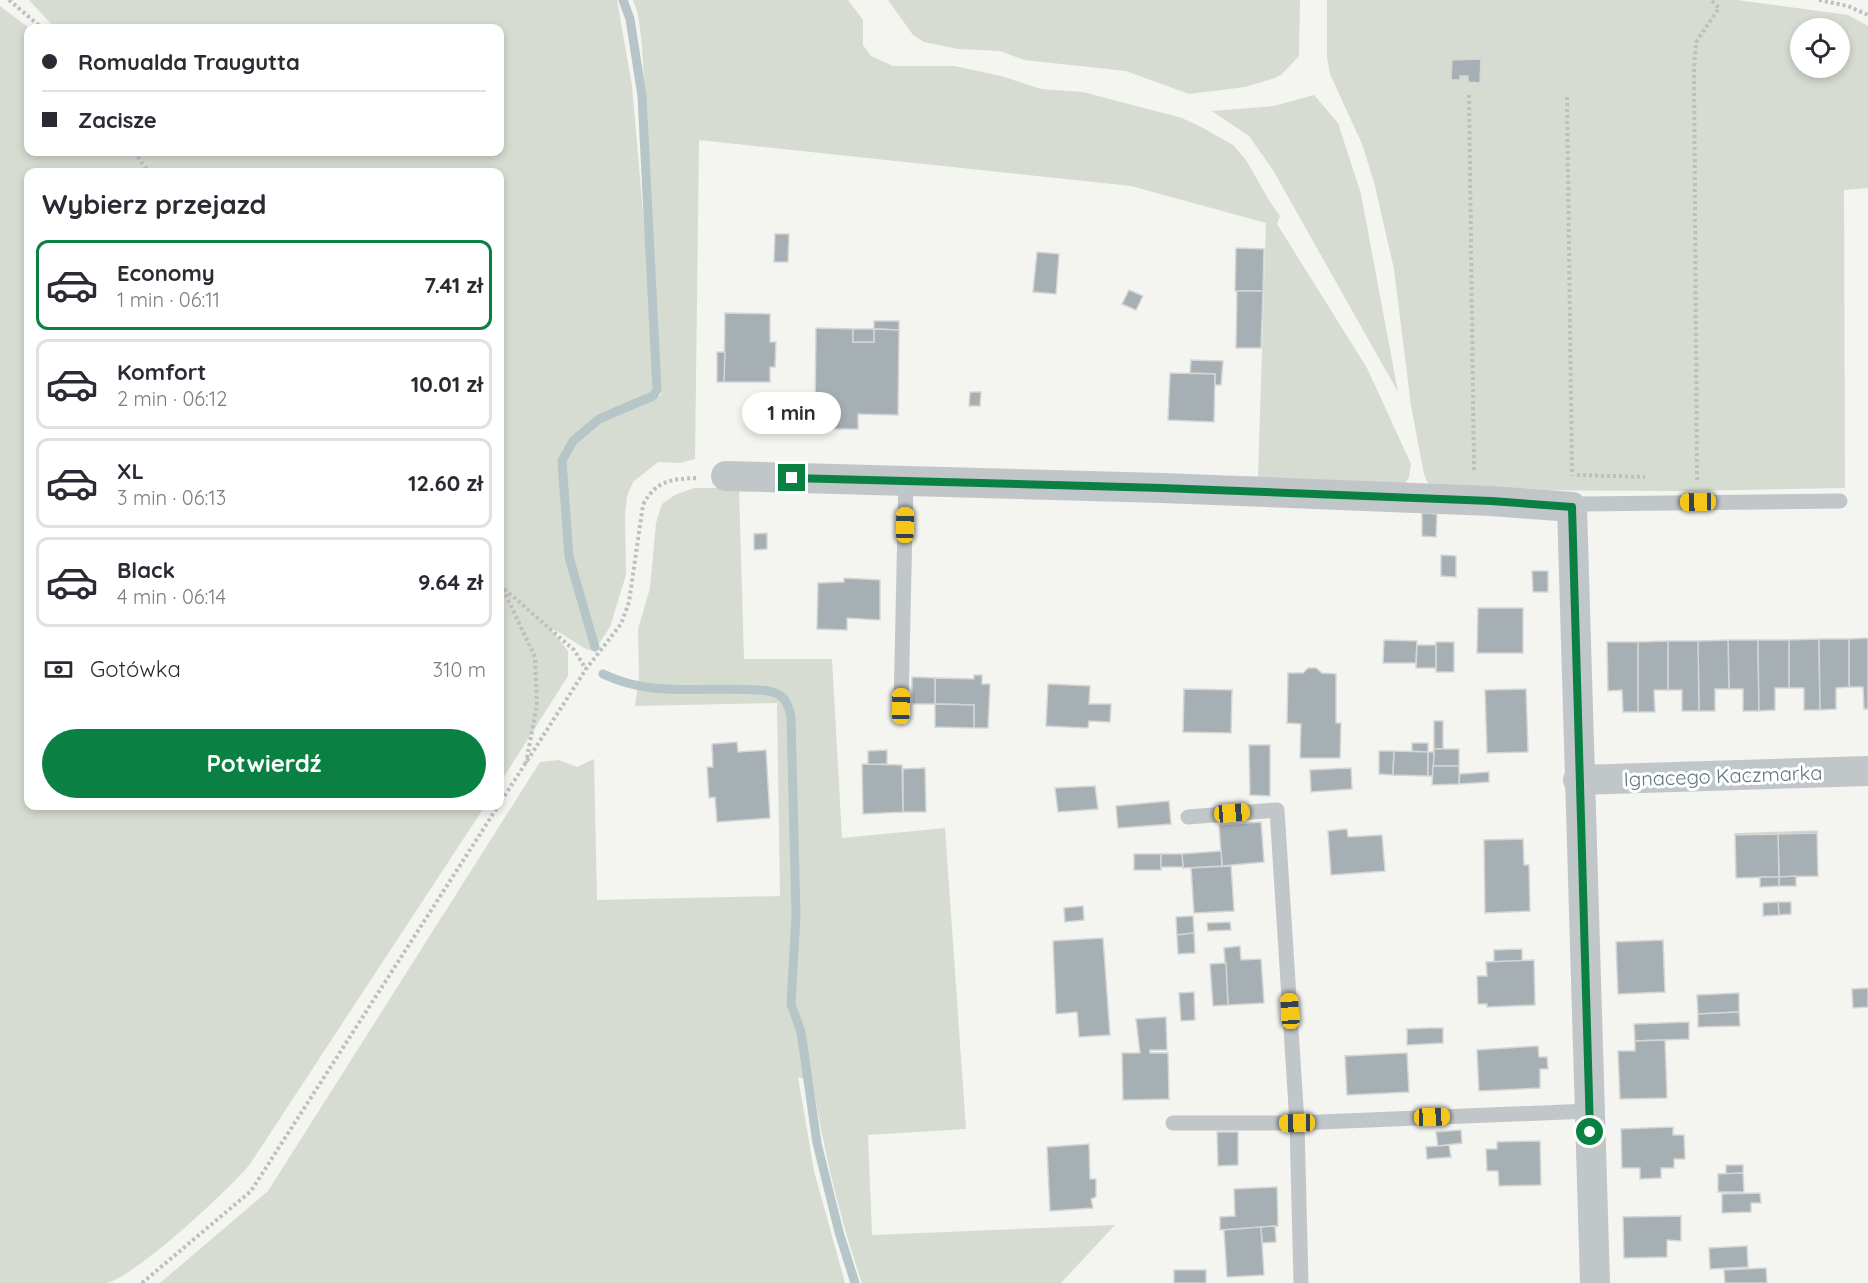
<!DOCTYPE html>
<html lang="pl">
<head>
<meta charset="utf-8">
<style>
  :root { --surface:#fff; --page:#f2f2f3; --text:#2b2b33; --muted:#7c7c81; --line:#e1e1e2; --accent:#0b8043 }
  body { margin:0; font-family:Quicksand,sans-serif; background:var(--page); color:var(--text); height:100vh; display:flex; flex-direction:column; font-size:22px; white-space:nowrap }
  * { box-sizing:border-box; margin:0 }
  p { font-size:20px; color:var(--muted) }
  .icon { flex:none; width:33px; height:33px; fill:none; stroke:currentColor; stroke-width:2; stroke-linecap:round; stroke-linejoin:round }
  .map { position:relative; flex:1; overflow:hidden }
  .side { position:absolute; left:24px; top:168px; width:480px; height:642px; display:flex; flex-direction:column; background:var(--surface); border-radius:12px; box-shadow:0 3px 9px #0003 }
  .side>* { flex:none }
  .top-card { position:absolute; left:24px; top:24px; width:480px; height:132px; border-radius:12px; box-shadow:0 3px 9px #0003; display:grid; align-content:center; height:132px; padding:0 18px; background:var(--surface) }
  .controls { position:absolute; left:1790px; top:18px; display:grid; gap:12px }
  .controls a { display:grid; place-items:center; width:60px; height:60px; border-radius:50%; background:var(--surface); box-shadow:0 3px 9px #0003; font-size:30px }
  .end { position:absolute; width:27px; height:27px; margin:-14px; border:8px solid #0b8043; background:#fff; box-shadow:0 0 0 3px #fff }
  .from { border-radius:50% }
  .bubble { position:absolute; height:42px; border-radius:21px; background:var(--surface); box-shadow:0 3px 9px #0003; font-size:20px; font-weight:800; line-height:42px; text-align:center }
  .car { position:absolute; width:18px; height:36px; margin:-18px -9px; border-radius:8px; box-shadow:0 0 4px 2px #0007; background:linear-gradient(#f5c518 24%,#345 0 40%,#f5c518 0 76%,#345 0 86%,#f5c518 0) }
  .top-card b { display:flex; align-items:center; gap:21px; height:57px; font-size:22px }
  .top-card b+b { border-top:2px solid var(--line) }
  .top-card i { width:15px; height:15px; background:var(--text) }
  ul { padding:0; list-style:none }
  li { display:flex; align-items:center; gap:18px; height:90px; margin:0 12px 9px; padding:0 6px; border:3px solid var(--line); border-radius:12px }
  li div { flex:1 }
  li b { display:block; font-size:22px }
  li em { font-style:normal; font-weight:800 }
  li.on { border-color:var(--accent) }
  li>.icon { width:54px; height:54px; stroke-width:1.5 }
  h2 { padding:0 18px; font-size:27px; line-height:72px }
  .pay { display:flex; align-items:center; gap:15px; height:66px; padding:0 18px; font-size:22px }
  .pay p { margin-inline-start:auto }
  .cta { display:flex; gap:12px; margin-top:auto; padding:12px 18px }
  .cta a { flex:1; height:69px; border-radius:36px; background:var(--accent); color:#fff; font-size:24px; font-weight:800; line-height:69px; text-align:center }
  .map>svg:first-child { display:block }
  .green { fill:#d6dcd1; fill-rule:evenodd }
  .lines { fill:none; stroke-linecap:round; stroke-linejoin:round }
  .stream { stroke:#b6c5c7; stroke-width:9 }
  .building { fill:#a6b0b4; stroke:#d5d5d3; stroke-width:1.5 }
  .path { stroke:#bdbfc1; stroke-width:4; stroke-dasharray:3 3; stroke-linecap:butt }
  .service { stroke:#c1c6c8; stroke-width:15 }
  .minor { stroke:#c1c6c8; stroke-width:30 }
  .route { stroke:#0b8043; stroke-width:8 }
  .labels { text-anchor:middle; stroke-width:6; stroke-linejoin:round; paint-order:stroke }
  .street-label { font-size:20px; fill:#627783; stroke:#fff }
</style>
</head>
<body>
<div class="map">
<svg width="1868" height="1283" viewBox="0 0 1868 1283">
  <rect width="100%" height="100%" fill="#f4f4f0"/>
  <!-- green -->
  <g class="green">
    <path d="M29,0H617L632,86L654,338L652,392L619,406L587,424L563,449L559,461L566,557L593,651C581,649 566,634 550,628L568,651V676L500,783V172H28V806H485L250,1164C230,1189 134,1278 106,1283C78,1283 30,1283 0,1283V6L29,28L28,152H500V28H55Z"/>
    <path d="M633,0H848L863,20V45L871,56L893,66H954L1001,76L1041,89L1083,92L1182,118L1205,129L1233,145L1246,160L1270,202L1280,216L1277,224L1367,368L1411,464L1409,477L1405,483L1258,478L1266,223L1131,186L699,140L695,459L680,463L658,462L633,482L627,496L625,517L626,575L610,627L597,647L571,557L564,475L567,456L579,439L600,423L661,395L642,45L638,14Z"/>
    <path d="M888,0H1300L1299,56L1281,75L1272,79L1245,87L1189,94L1126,71L1024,60L1000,51L958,49L924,42L913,35Z"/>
    <path d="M1327,0H1737L1848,15L1868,26V188L1844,190L1845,488L1686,491L1450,490L1429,486L1424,474L1411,406L1394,269L1374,182L1362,144L1330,74L1327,58ZM1800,28H1839V68H1800Z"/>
    <path d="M1314,95L1338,123L1361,194L1398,392L1273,170L1249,136L1212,111L1274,106Z"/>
    <path d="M694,488H739L744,659H832L842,838L945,828L966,1129L868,1135L872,1235L1115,1225L1061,1283H862C839,1217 824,1150 812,1081L798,1077L814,1171L845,1283H160L268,1191L540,762L559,760L577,767L594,759L597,900L780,896L777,703L635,706L639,677L638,629L650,588L656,523L662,504L675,495Z"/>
  </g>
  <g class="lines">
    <!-- stream -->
    <g class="stream">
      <path d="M595,647L569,557L562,461L573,441L599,419L653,396L657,390L642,96L630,19L623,0"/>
      <path d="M603,674C656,700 713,684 768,691C784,694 788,702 791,717L796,915L791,1004L801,1032L817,1143L839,1232L855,1283"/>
    </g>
  </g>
  <!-- building -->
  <g class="building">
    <path d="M1481,59L1480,83L1468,82V76H1460V80H1451L1452,60Z"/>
    <path d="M775,234H789L788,262H774Z"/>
    <path d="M1236,248L1264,249L1263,291H1235Z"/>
    <path d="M1037,252L1059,254L1056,294L1033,292Z"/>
    <path d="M1129,290L1143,296L1136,310L1122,304Z"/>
    <path d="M1237,291H1263L1261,348H1236Z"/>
    <path d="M725,313L770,314V342H776L775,367H770V382H724Z"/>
    <path d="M874,321H899V330L874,329Z"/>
    <path d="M816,328L853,329V342H874V329L899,330L898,415L858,414V429H827L828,414H815Z"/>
    <rect x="853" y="329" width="21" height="13"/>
    <path d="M717,352H725L724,382H717Z"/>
    <path d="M1191,360L1223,361L1221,385H1215V374L1190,373Z"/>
    <path d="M1170,373L1215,374L1214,422L1168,420Z"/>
    <path d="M970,392H981L980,406H969Z"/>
    <path d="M1422,513L1437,514L1436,537L1422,536Z"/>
    <path d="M767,533V549L754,550V534Z"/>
    <path d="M1441,555L1456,556V577L1441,576Z"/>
    <path d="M1532,571H1548V592H1533Z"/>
    <path d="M844,578L880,580V620L847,618V630L817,629L818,583L844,582Z"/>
    <path d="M1478,608H1523V653H1477Z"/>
    <path d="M1868,638V709H1864L1863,687H1849V639Z"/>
    <path d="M1819,639L1820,710H1804V688H1789V640Z"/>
    <path d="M1819,639H1849V687L1836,688V709L1820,710Z"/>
    <path d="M1384,640L1417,641L1416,663H1383Z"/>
    <path d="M1728,640H1758L1759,711H1743V689H1729Z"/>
    <path d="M1728,640L1729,689H1715V711H1699L1698,641Z"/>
    <path d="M1758,640H1789V688H1775V710L1759,711Z"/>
    <path d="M1668,641H1698L1699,711H1682V690H1668Z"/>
    <path d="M1668,641V690H1654L1655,712H1638V642Z"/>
    <rect x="1436" y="642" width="18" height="30"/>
    <path d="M1607,642H1638V712H1623L1622,690L1608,691Z"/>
    <path d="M1417,645H1436V668H1416Z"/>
    <path d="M1308,668H1316L1322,673L1336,674V723H1341L1340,758H1300L1301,724L1287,723L1288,673H1303Z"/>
    <path d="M974,675H982V684H990L988,728H974V705L935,704V678L974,679Z"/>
    <path d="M912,677L935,678V704H912Z"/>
    <path d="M1048,684L1090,686L1089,704H1111L1110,722L1089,721L1088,728L1046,726Z"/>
    <path d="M1184,689L1232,690L1231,733L1183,732Z"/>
    <path d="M1526,689L1528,752L1487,753L1485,690Z"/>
    <path d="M935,704L974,705V728L935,727Z"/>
    <rect x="1434" y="721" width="9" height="28"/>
    <path d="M737,742L738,752L766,750L770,818L717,822L715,797L709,798L707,767H713L712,744Z"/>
    <path d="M1412,743H1428V752L1412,751Z"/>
    <path d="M1249,745H1270V796L1250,795Z"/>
    <path d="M1434,749H1459V766H1433Z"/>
    <path d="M887,750V764L868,765V751Z"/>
    <path d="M1379,751H1394L1393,775L1379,774Z"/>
    <path d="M1394,751L1428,752V776L1393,775Z"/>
    <path d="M1428,752H1434L1433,776H1428Z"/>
    <path d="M862,764L902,765L903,812L863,814Z"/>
    <path d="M1433,766H1459V784L1432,785Z"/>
    <path d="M925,768L926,812H903V769Z"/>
    <path d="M1351,768L1352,789L1311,792L1310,770Z"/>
    <path d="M1489,772V782L1459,784L1460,774Z"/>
    <path d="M1095,786L1098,809L1058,812L1055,788Z"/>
    <path d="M1169,801L1171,824L1118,828L1116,806Z"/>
    <path d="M1261,822L1264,862L1222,866L1219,825Z"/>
    <path d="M1347,829L1348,837L1382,835L1385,871L1331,875L1328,831Z"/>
    <path d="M1817,831V833L1735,835V834Z"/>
    <path d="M1817,833L1818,876L1779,877L1778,834Z"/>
    <path d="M1778,834L1779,877L1736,878L1735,835Z"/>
    <path d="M1523,839L1524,865H1529L1530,911L1485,913L1484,840Z"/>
    <path d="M1221,851L1222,866L1183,868L1182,854Z"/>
    <rect x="1134" y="854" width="27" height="16"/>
    <path d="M1161,854H1182L1183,867H1161Z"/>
    <path d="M1231,866L1234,911L1194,913L1191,868Z"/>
    <path d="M1796,876V886H1779V877Z"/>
    <path d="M1760,877H1779V886L1760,887Z"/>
    <path d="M1778,902H1791V914L1779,915Z"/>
    <path d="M1778,902L1779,915L1763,916V903Z"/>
    <path d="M1083,906L1084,920L1065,922L1064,908Z"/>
    <path d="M1193,916L1194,933L1177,935L1176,917Z"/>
    <path d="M1230,922L1231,930L1208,931L1207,923Z"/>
    <path d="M1194,933L1195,953L1178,954L1177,935Z"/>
    <path d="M1103,938L1110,1035L1079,1037L1077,1012L1056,1014L1053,941Z"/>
    <path d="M1663,940L1665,992L1618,994L1616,942Z"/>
    <path d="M1240,946L1241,960L1261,959L1264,1003L1228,1005L1224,948Z"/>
    <path d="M1522,949V961L1494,962V950Z"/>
    <path d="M1534,960L1535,1005L1487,1007V1004H1478L1477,976H1487L1486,962Z"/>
    <path d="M1226,963L1228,1005L1213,1006L1210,964Z"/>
    <path d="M1868,988V1007L1853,1008L1852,989Z"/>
    <path d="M1194,992L1195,1020L1181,1021L1179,993Z"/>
    <path d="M1739,993V1012L1698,1014L1697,995Z"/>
    <path d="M1739,1012L1740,1026L1698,1027V1014Z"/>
    <path d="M1166,1017L1167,1050H1150V1053H1168L1169,1099L1123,1100L1122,1053H1140L1136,1019Z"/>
    <path d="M1689,1022V1039L1635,1041L1634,1024Z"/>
    <path d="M1429,1028H1443V1043L1407,1045V1029Z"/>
    <path d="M1665,1040L1667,1098L1620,1099L1618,1051H1635V1041Z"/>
    <path d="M1538,1046L1539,1057H1547L1548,1069H1540V1088L1479,1091L1477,1050Z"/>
    <path d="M1407,1053L1409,1092L1347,1095L1345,1056Z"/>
    <path d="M1673,1127V1135H1684L1685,1159H1674V1168H1661V1178L1640,1179V1168H1622L1621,1129Z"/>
    <path d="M1461,1130L1462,1143L1438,1146L1436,1132Z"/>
    <path d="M1217,1132H1238V1165L1218,1166Z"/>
    <path d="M1540,1141L1541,1185L1499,1186L1498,1171H1487L1486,1149H1497V1142Z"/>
    <path d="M1089,1144L1090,1179H1096V1197L1091,1199L1093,1208L1050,1211L1047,1147Z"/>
    <path d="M1449,1145L1451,1157L1427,1159L1426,1147Z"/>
    <path d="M1726,1165H1743V1173L1726,1174Z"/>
    <path d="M1743,1173L1744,1192H1718V1174Z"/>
    <path d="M1277,1187L1278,1226L1220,1230V1217L1235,1216L1234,1189Z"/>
    <path d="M1760,1193L1761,1203H1751V1212L1722,1213V1194Z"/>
    <path d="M1681,1216V1241L1667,1240V1257L1624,1258L1623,1217Z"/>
    <path d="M1275,1226L1276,1242L1262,1243L1261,1227Z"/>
    <path d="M1261,1227L1264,1275L1227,1277L1224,1230Z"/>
    <path d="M1747,1246L1748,1267L1710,1269L1709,1248Z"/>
    <path d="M1766,1268L1767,1283H1725L1724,1270Z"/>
    <rect x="1174" y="1270" width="32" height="13"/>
  </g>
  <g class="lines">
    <!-- path -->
    <g class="path">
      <path d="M9,0L42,28"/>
      <path d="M1819,0L1848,6L1868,15"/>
      <path d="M1469,95L1474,470"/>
      <path d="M1567,97L1572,476"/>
      <path d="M134,152L149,172"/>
      <path d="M1577,475L1645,477"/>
      <path d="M1697,480L1694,70L1696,42L1719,8L1711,0"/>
      <path d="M500,585L574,650L586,669"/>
      <path d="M503,589L535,657L537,705L526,763"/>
      <path d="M142,1283L251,1191L586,669L621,624L629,602L643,505C656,480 671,479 698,478"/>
    </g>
    <!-- service -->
    <g class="service">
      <path d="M1572,507L1582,504L1840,501"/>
      <path d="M901,706L906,480"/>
      <path d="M1188,817L1277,810L1297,1123L1301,1283"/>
      <path d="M1173,1123H1297L1589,1111"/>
    </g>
    <!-- minor -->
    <g class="minor">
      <path d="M726,476L1162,488L1491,501L1572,507L1595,1283"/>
      <path d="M1578,780L1868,771"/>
    </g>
  </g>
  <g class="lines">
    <!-- route -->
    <path class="route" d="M792,478L1162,488L1491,501L1572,507L1590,1132"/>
  </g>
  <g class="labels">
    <!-- street labels -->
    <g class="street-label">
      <text transform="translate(1723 776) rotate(-2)" y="7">Ignacego Kaczmarka</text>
    </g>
  </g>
</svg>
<div class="controls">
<a><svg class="icon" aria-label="locate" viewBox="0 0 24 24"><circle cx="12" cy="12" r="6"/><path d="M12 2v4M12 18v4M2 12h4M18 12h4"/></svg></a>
</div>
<i class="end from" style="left:1590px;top:1132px"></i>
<i class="end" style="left:792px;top:478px"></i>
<div class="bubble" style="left:742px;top:392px;width:99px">1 min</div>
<i class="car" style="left:1698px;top:502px;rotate:269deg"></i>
<i class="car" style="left:905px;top:525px;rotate:1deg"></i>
<i class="car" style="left:901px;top:706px;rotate:1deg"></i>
<i class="car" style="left:1232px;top:813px;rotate:85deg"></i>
<i class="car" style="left:1290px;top:1011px;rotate:356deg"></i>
<i class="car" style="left:1432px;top:1117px;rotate:88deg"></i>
<i class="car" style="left:1297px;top:1123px;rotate:269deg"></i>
<div class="top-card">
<b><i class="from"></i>Romualda Traugutta</b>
<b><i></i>Zacisze</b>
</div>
<section class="side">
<h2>Wybierz przejazd</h2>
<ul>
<li class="on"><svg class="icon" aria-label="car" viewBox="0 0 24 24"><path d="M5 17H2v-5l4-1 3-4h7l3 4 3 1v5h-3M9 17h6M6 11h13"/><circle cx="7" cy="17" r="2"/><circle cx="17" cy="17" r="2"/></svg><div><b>Economy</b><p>1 min · 06:11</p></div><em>7.41 zł</em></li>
<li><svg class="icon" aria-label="car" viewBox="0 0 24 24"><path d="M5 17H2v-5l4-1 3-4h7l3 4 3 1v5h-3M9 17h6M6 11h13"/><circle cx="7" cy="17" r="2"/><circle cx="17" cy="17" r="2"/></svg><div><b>Komfort</b><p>2 min · 06:12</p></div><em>10.01 zł</em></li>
<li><svg class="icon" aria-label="car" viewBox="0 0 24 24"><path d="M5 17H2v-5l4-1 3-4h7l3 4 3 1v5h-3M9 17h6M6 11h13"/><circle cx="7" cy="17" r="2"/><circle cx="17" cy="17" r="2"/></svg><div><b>XL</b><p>3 min · 06:13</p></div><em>12.60 zł</em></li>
<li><svg class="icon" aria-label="car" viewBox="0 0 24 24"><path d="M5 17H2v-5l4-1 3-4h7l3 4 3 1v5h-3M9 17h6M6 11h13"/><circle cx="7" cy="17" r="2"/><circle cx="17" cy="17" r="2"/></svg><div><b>Black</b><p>4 min · 06:14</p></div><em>9.64 zł</em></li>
</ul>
<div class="pay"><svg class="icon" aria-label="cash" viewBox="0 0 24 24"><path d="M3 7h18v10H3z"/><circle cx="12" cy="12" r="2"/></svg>Gotówka<p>310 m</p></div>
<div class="cta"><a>Potwierdź</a></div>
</section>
</div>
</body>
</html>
